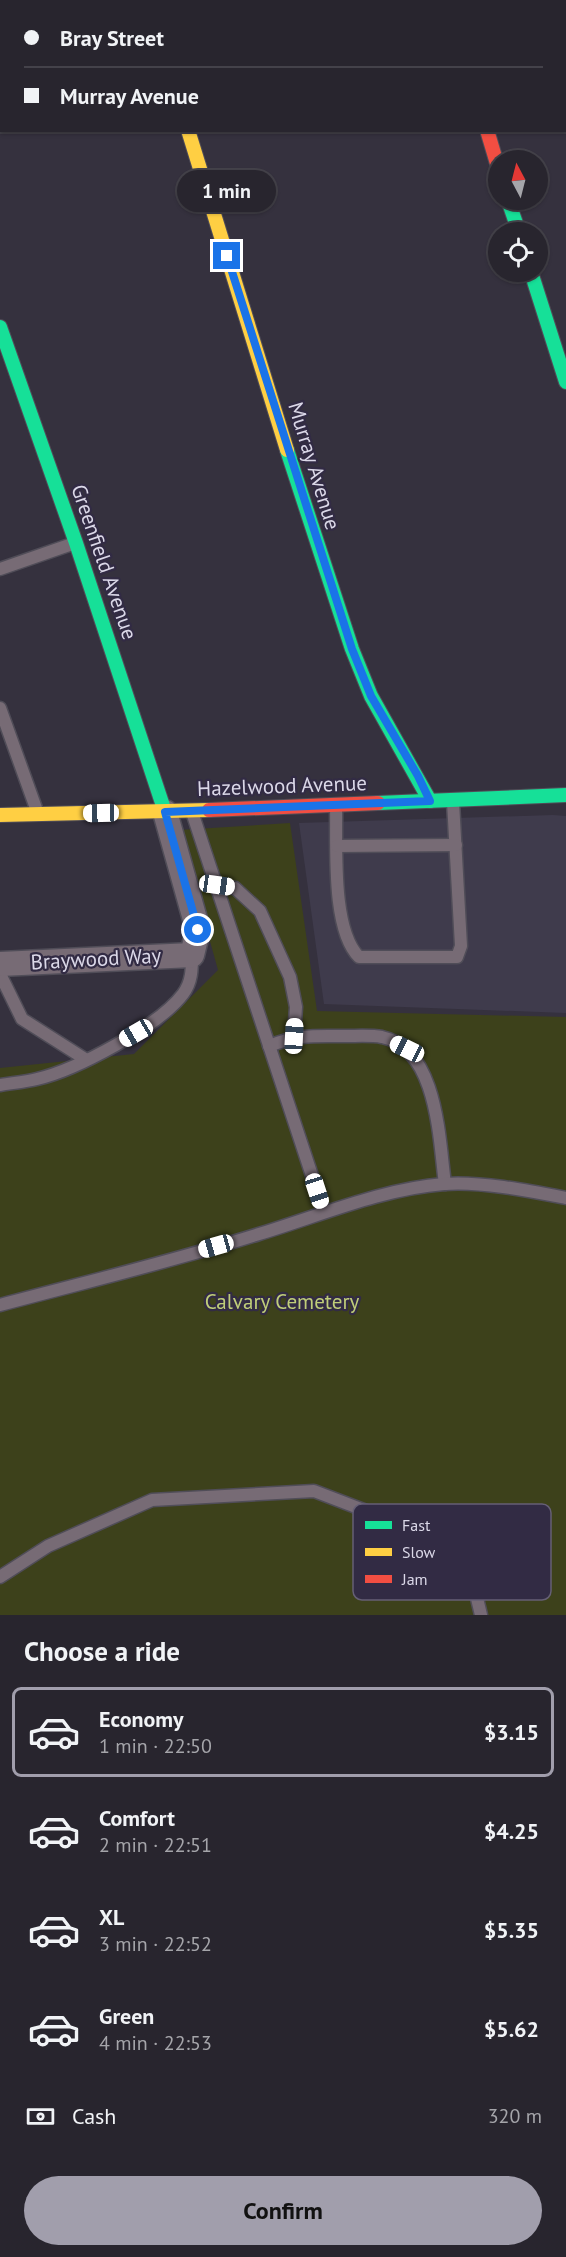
<!DOCTYPE html>
<html lang="en">
<head>
<meta charset="utf-8">
<style>
  :root { --surface:#28252e; --page:#34313a; --text:#f1f3f6; --muted:#a5a5aa; --line:#44424a; --accent:#a19eac }
  body { margin:0; font-family:"PT Sans",sans-serif; background:var(--page); color:var(--text); height:100vh; display:flex; flex-direction:column; font-size:22px; white-space:nowrap }
  * { box-sizing:border-box; margin:0 }
  p { font-size:20px; color:var(--muted) }
  .icon { flex:none; width:33px; height:33px; fill:none; stroke:currentColor; stroke-width:2; stroke-linecap:round; stroke-linejoin:round }
  .map { position:relative; height:1615px; overflow:hidden }
  .drawer { display:flex; flex-direction:column; background:var(--surface); flex:1 }
  .drawer>* { flex:none }
  .banner { position:absolute; left:0px; top:0px; width:567px; height:132px; box-shadow:0 2px 4px #0004,0 0 0 2px var(--line); display:grid; align-content:center; height:132px; padding:0 24px; background:var(--surface) }
  .needle { width:39px; rotate:353deg }
  .controls { position:absolute; left:488px; top:150px; display:grid; gap:12px }
  .controls a { display:grid; place-items:center; width:60px; height:60px; border-radius:50%; background:var(--surface); box-shadow:0 2px 4px #0004,0 0 0 2px var(--line); font-size:30px }
  .end { position:absolute; width:27px; height:27px; margin:-14px; border:8px solid #1a73e8; background:#fff; box-shadow:0 0 0 3px #fff }
  .from { border-radius:50% }
  .bubble { position:absolute; height:42px; border-radius:21px; background:var(--surface); box-shadow:0 2px 4px #0004,0 0 0 2px var(--line); font-size:20px; font-weight:600; line-height:42px; text-align:center }
  .car { position:absolute; width:18px; height:36px; margin:-18px -9px; border-radius:8px; box-shadow:0 0 4px 2px #0007; background:linear-gradient(#fff 24%,#345 0 40%,#fff 0 76%,#345 0 86%,#fff 0) }
  .banner b { display:flex; align-items:center; gap:21px; height:57px; font-size:22px }
  .banner b+b { border-top:2px solid var(--line) }
  .banner i { width:15px; height:15px; background:var(--text) }
  ul { padding:0; list-style:none }
  li { display:flex; align-items:center; gap:18px; height:90px; margin:0 12px 9px; padding:0 12px; border:3px solid transparent; border-radius:9px }
  li div { flex:1 }
  li b { display:block; font-size:22px }
  li em { font-style:normal; font-weight:600 }
  li.selected { border-color:var(--accent) }
  li>.icon { width:54px; height:54px; stroke-width:1.5 }
  h2 { padding:0 24px; font-size:27px; line-height:72px }
  .pay { display:flex; align-items:center; gap:15px; height:66px; padding:0 24px; font-size:22px }
  .pay p { margin-inline-start:auto }
  .cta { display:flex; gap:12px; margin-top:auto; padding:12px 24px }
  .cta a { flex:1; height:69px; border-radius:36px; background:var(--accent); color:#111; font-size:24px; font-weight:600; line-height:69px; text-align:center }
  .map>svg:first-child { display:block }
  .commercial { fill:#3f3b4c }
  .green { fill:#3d411b }
  .lines { fill:none; stroke-linecap:round; stroke-linejoin:round }
  .lane-casing { stroke:#504d58; stroke-width:15 }
  .street-casing { stroke:#504d58; stroke-width:27 }
  .fast-casing { stroke:#504d58; stroke-width:16 }
  .slow-casing { stroke:#504d58; stroke-width:16 }
  .jam-casing { stroke:#504d58; stroke-width:16 }
  .lane { stroke:#776b75; stroke-width:12 }
  .street { stroke:#776b75; stroke-width:24 }
  .fast { stroke:#16e098; stroke-width:14 }
  .slow { stroke:#ffcf43; stroke-width:14 }
  .jam { stroke:#f24e42; stroke-width:14 }
  .route { stroke:#1a73e8; stroke-width:8 }
  .labels { text-anchor:middle; stroke-width:4.5; stroke-linejoin:round; paint-order:stroke }
  .street-label { font-size:21px; fill:#dbd8e8; stroke:#322b44 }
  .park-label { font-size:21px; fill:#c0ce79; stroke:#322b44 }
  .key { fill:#322b44; stroke:#655f75; stroke-width:1.5 }
  .key-label { font-size:16px; fill:#dbd8e8 }
</style>
</head>
<body>
<div class="map">
<svg width="566" height="1615" viewBox="0 0 566 1615">
  <rect width="100%" height="100%" fill="#35313e"/>
  <!-- commercial -->
  <path class="commercial" d="M553,815L566,816V1013L324,1004L299,823Z"/>
  <!-- green -->
  <path class="green" d="M290,823L317,1011L566,1017V1615H0V1068L134,1054L218,970L179,830Z"/>
  <g class="lines">
    <!-- lane casing -->
    <g class="lane-casing">
      <g id="lane">
        <path d="M287,0L288,2"/>
        <path d="M0,569L75,543"/>
        <path d="M0,708L37,811"/>
        <path d="M336,806C337,845 331,929 359,957H457L461,946L453,802"/>
        <path d="M192,812L324,1212"/>
        <path d="M337,846L456,845"/>
        <path d="M217,886L235,888L260,911L290,977L296,1007L294,1036"/>
        <path d="M0,974L22,1019L85,1059"/>
        <path d="M269,1046C299,1034 314,1036 346,1036C357,1036 371,1035 382,1037C438,1049 439,1140 445,1184"/>
        <path d="M0,1085C12,1083 25,1082 37,1079C76,1070 159,1026 183,994C192,982 192,969 192,955"/>
        <path d="M0,1305C86,1282 174,1261 259,1234C319,1216 381,1189 444,1184C480,1181 530,1191 566,1198"/>
        <path d="M0,1577L48,1546L152,1500L314,1491L416,1530L475,1590L481,1615"/>
      </g>
    </g>
    <!-- street casing -->
    <g class="street-casing">
      <g id="street">
        <path d="M354,2L358,0"/>
        <path d="M0,120H2"/>
        <path d="M0,964L192,955L198,930L165,812"/>
      </g>
    </g>
    <!-- fast casing -->
    <g class="fast-casing">
      <g id="fast">
        <path d="M157,0V2"/>
        <path d="M449,0V2"/>
        <path d="M508,200L519,232"/>
        <path d="M531,272L566,382"/>
        <path d="M0,327L76,543L165,812"/>
        <path d="M287,450L352,649L371,696L430,801"/>
        <path d="M378,803L566,795"/>
      </g>
    </g>
    <!-- slow casing -->
    <g class="slow-casing">
      <g id="slow">
        <path d="M188,130L287,450"/>
        <path d="M0,815L209,810"/>
      </g>
    </g>
    <!-- jam casing -->
    <g class="jam-casing">
      <g id="jam">
        <path d="M487,130L498,167"/>
        <path d="M209,810L378,803"/>
      </g>
    </g>
    <!-- lane -->
    <use href="#lane" class="lane"/>
    <!-- street -->
    <use href="#street" class="street"/>
    <!-- fast -->
    <use href="#fast" class="fast"/>
    <!-- slow -->
    <use href="#slow" class="slow"/>
    <!-- jam -->
    <use href="#jam" class="jam"/>
  </g>
  <g class="lines">
    <!-- route -->
    <path class="route" d="M198,930L165,812L430,801L418,776L371,696L352,649L227,256"/>
  </g>
  <g class="labels">
    <!-- street labels -->
    <g class="street-label">
      <text transform="translate(314 466) rotate(73)" y="7">Murray Avenue</text>
      <text transform="translate(104 562) rotate(71)" y="7">Greenfield Avenue</text>
      <text transform="translate(282 786) rotate(-2)" y="7">Hazelwood Avenue</text>
      <text transform="translate(96 959) rotate(-3)" y="7">Braywood Way</text>
    </g>
    <!-- park labels -->
    <g class="park-label">
      <text x="282" y="1309">Calvary Cemetery</text>
    </g>
  </g>
  <!-- legend -->
  <rect x="353" y="1504" width="198" height="96" rx="9" class="key"/>
  <rect x="365" y="1521" width="27" height="8" fill="#16e098"/>
  <rect x="365" y="1548" width="27" height="8" fill="#ffcf43"/>
  <rect x="365" y="1575" width="27" height="8" fill="#f24e42"/>
  <g class="key-label">
    <text x="402" y="1531">Fast</text>
    <text x="402" y="1558">Slow</text>
    <text x="402" y="1585">Jam</text>
  </g>
</svg>
<div class="controls">
<a><svg class="needle" viewBox="-14 -14 28 28"><path d="M0-13l5 13h-10z" fill="#e53935"/><path d="M0 13l5-13h-10z" fill="#a5a5aa"/></svg></a>
<a><svg class="icon" aria-label="locate" viewBox="0 0 24 24"><circle cx="12" cy="12" r="6"/><path d="M12 2v4M12 18v4M2 12h4M18 12h4"/></svg></a>
</div>
<i class="end from" style="left:198px;top:930px"></i>
<i class="end" style="left:227px;top:256px"></i>
<div class="bubble" style="left:177px;top:170px;width:99px">1 min</div>
<i class="car" style="left:101px;top:813px;rotate:269deg"></i>
<i class="car" style="left:217px;top:885px;rotate:98deg"></i>
<i class="car" style="left:136px;top:1033px;rotate:240deg"></i>
<i class="car" style="left:294px;top:1036px;rotate:3deg"></i>
<i class="car" style="left:407px;top:1049px;rotate:296deg"></i>
<i class="car" style="left:317px;top:1191px;rotate:162deg"></i>
<i class="car" style="left:216px;top:1246px;rotate:254deg"></i>
<div class="banner">
<b><i class="from"></i>Bray Street</b>
<b><i></i>Murray Avenue</b>
</div>
</div>
<section class="drawer">
<h2>Choose a ride</h2>
<ul>
<li class="selected"><svg class="icon" aria-label="car" viewBox="0 0 24 24"><path d="M5 17H2v-5l4-1 3-4h7l3 4 3 1v5h-3M9 17h6M6 11h13"/><circle cx="7" cy="17" r="2"/><circle cx="17" cy="17" r="2"/></svg><div><b>Economy</b><p>1 min · 22:50</p></div><em>$3.15</em></li>
<li><svg class="icon" aria-label="car" viewBox="0 0 24 24"><path d="M5 17H2v-5l4-1 3-4h7l3 4 3 1v5h-3M9 17h6M6 11h13"/><circle cx="7" cy="17" r="2"/><circle cx="17" cy="17" r="2"/></svg><div><b>Comfort</b><p>2 min · 22:51</p></div><em>$4.25</em></li>
<li><svg class="icon" aria-label="car" viewBox="0 0 24 24"><path d="M5 17H2v-5l4-1 3-4h7l3 4 3 1v5h-3M9 17h6M6 11h13"/><circle cx="7" cy="17" r="2"/><circle cx="17" cy="17" r="2"/></svg><div><b>XL</b><p>3 min · 22:52</p></div><em>$5.35</em></li>
<li><svg class="icon" aria-label="car" viewBox="0 0 24 24"><path d="M5 17H2v-5l4-1 3-4h7l3 4 3 1v5h-3M9 17h6M6 11h13"/><circle cx="7" cy="17" r="2"/><circle cx="17" cy="17" r="2"/></svg><div><b>Green</b><p>4 min · 22:53</p></div><em>$5.62</em></li>
</ul>
<div class="pay"><svg class="icon" aria-label="cash" viewBox="0 0 24 24"><path d="M3 7h18v10H3z"/><circle cx="12" cy="12" r="2"/></svg>Cash<p>320 m</p></div>
<div class="cta"><a>Confirm</a></div>
</section>
</body>
</html>
